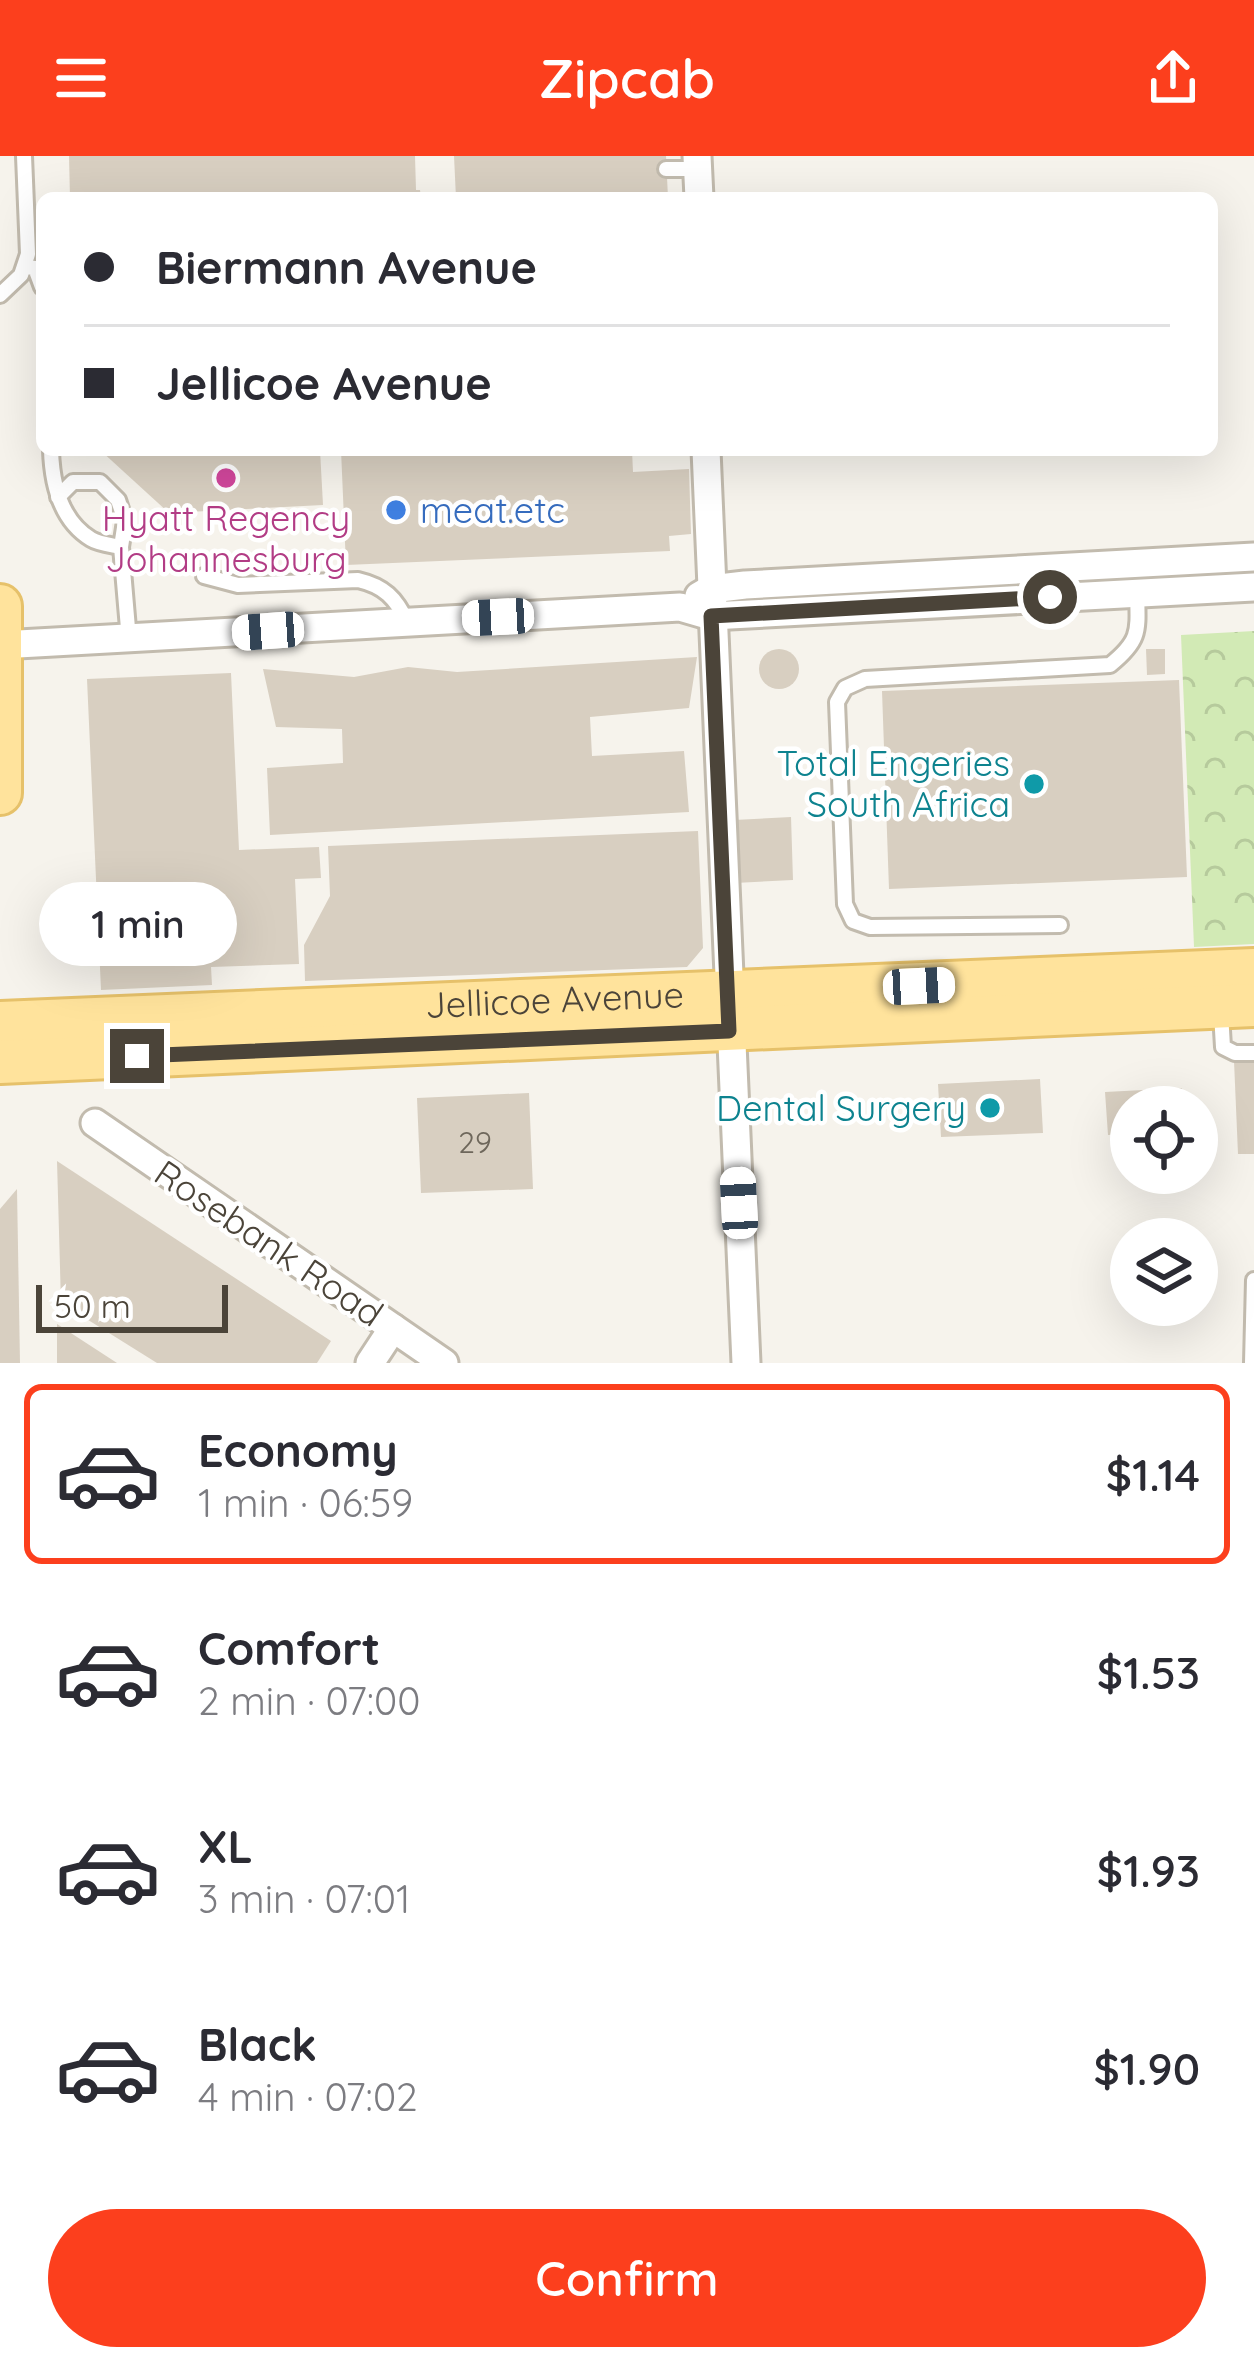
<!DOCTYPE html>
<html lang="en">
<head>
<meta charset="utf-8">
<style>
  :root { --surface:#fff; --page:#f7f7f7; --text:#2b2b33; --muted:#7c7c81; --line:#e1e1e2; --accent:#fc3f1d }
  body { margin:0; font-family:Quicksand,sans-serif; background:var(--page); color:var(--text); height:100vh; display:flex; flex-direction:column; font-size:45px; white-space:nowrap }
  * { box-sizing:border-box; margin:0 }
  p { font-size:39px; color:var(--muted) }
  .icon { flex:none; width:66px; height:66px; fill:none; stroke:currentColor; stroke-width:2; stroke-linecap:round; stroke-linejoin:round }
  .map { position:relative; height:1207px; overflow:hidden }
  .details { display:flex; flex-direction:column; background:var(--surface); flex:1 }
  .details>* { flex:none }
  .guide { position:absolute; left:36px; top:36px; width:1182px; height:264px; border-radius:18px; box-shadow:0 12px 48px #0002; display:grid; align-content:center; height:264px; padding:0 48px; background:var(--surface) }
  .buttons { position:absolute; left:1110px; top:930px; display:grid; gap:24px }
  .buttons a { display:grid; place-items:center; width:108px; height:108px; border-radius:50%; background:var(--surface); box-shadow:0 12px 48px #0002; font-size:60px }
  .scale { position:absolute; left:36px; bottom:30px; width:192px; box-sizing:border-box; padding-left:12px; border:6px solid #4b4439; border-top:0; font-size:33px; line-height:42px; white-space:nowrap; color:#4b4439; -webkit-text-stroke:9px #fff; paint-order:stroke }
  .end { position:absolute; width:54px; height:54px; margin:-27px; border:15px solid #4b4439; background:#fff; box-shadow:0 0 0 6px #fff }
  .from { border-radius:50% }
  .bubble { position:absolute; height:84px; border-radius:42px; background:var(--surface); box-shadow:0 12px 48px #0002; font-size:39px; font-weight:600; line-height:84px; text-align:center }
  .car { position:absolute; width:36px; height:72px; margin:-36px -18px; border-radius:15px; box-shadow:0 0 9px 3px #0007; background:linear-gradient(#fff 24%,#345 0 40%,#fff 0 76%,#345 0 86%,#fff 0) }
  .guide b { display:flex; align-items:center; gap:42px; height:114px; font-size:45px }
  .guide b+b { border-top:3px solid var(--line) }
  .guide i { width:30px; height:30px; background:var(--text) }
  ul { padding:21px 0 0; list-style:none }
  li { display:flex; align-items:center; gap:36px; height:180px; margin:0 24px 18px; padding:0 24px; border:6px solid transparent; border-radius:18px }
  li div { flex:1 }
  li b { display:block; font-size:45px }
  li em { font-style:normal; font-weight:600 }
  li.active { border-color:var(--accent) }
  li>.icon { width:108px; height:108px; stroke-width:1.5 }
  .action { display:flex; gap:24px; margin-top:auto; padding:24px 48px }
  .action a { flex:1; height:138px; border-radius:72px; background:var(--accent); color:#fff; font-size:48px; font-weight:600; line-height:138px; text-align:center }
  header { display:flex; justify-content:space-between; align-items:center; height:156px; padding:0 48px; background:var(--accent); color:#fff; font-size:54px; font-weight:600 }
  .map>svg:first-child { display:block }
  .park { fill:url(#park-crowns) }
  .building { fill:#d8cfc1 }
  .lines { fill:none; stroke-linecap:round; stroke-linejoin:round }
  .lane-casing { stroke:#c2bbae; stroke-width:20 }
  .street-casing { stroke:#c2bbae; stroke-width:33 }
  .primary-casing { stroke:#e6c16a; stroke-width:48 }
  .lane { stroke:#fff; stroke-width:14 }
  .street { stroke:#fff; stroke-width:27 }
  .primary { stroke:#ffe39c; stroke-width:42 }
  .route { stroke:#4b4439; stroke-width:15 }
  .hotel-dot { fill:#d1479c; stroke:#fff; stroke-width:4.5 }
  .shop-dot { fill:#3f7fe0; stroke:#fff; stroke-width:4.5 }
  .culture-dot { fill:#0f9aa8; stroke:#fff; stroke-width:4.5 }
  .labels { text-anchor:middle; stroke-width:9; stroke-linejoin:round; paint-order:stroke }
  .number-label { font-size:30px; fill:#6e675b }
  .shop-label { font-size:36px; fill:#366cbe; stroke:#fff; text-anchor:start }
  .hotel-label { font-size:36px; fill:#b23c85; stroke:#fff }
  .culture-label { font-size:36px; fill:#0d838f; stroke:#fff; text-anchor:end }
  .street-label { font-size:36px; fill:#4b4439; stroke:#fff }
</style>
</head>
<body>
<header><svg class="icon" aria-label="menu" viewBox="0 0 24 24"><path d="M4 6h16M4 12h16M4 18h16"/></svg>Zipcab<svg class="icon" aria-label="share" viewBox="0 0 24 24"><path d="M12 15V3M7 8l5-5 5 5M5 13v7h14v-7"/></svg></header>
<div class="map">
<svg width="1254" height="1207" viewBox="0 0 1254 1207">
  <defs>
    <pattern id="park-crowns" width="20" height="18" patternUnits="userSpaceOnUse" patternTransform="scale(3)"><rect width="20" height="18" fill="#d2eab5"/><path d="M2 6a3 3 0 1 1 6 0M12 15a3 3 0 1 1 6 0" fill="none" stroke="#b6ca9c"/></pattern>
  </defs>
  <rect width="100%" height="100%" fill="#f6f3ec"/>
  <!-- park -->
  <path class="park" d="M1254,475V788L1194,791L1181,479Z"/>
  <!-- building -->
  <g class="building">
    <path d="M69,0H415L416,34H420L421,42H370V38L70,42Z"/>
    <path d="M454,0H666L668,42H456Z"/>
    <path d="M100,294H320L323,349L169,357Z"/>
    <path d="M341,294H632L633,316L689,313L691,378L669,380L670,395L346,409Z"/>
    <path d="M1146,493H1165V518L1147,519Z"/>
    <circle cx="779" cy="513" r="20"/>
    <path d="M697,501L689,552L590,561L592,600L684,595L689,656L270,679L267,612L343,607L342,573L276,571L263,513L354,521L408,511L457,516Z"/>
    <path d="M231,517L239,694L319,691L321,722L295,723L299,808L211,811L212,829L101,834L87,523Z"/>
    <path d="M1179,524L1187,721L889,733L882,535Z"/>
    <path d="M791,661L793,724L735,727L734,664Z"/>
    <path d="M698,675L703,792L687,811L305,825L304,789L330,740L328,690Z"/>
    <path d="M1254,904V998H1238L1234,905Z"/>
    <path d="M1040,923L1043,977L941,981L938,928Z"/>
    <path d="M1182,932L1183,951H1131V978L1108,979L1105,936Z"/>
    <path d="M529,937L533,1033L421,1037L417,942Z"/>
    <path d="M57,1005L331,1185L317,1207H157L61,1147Z"/>
    <path d="M17,1033L20,1207H0V1053Z"/>
    <path d="M57,1168L117,1207H57Z"/>
  </g>
  <g class="lines">
    <!-- lane casing -->
    <g class="lane-casing">
      <g id="lane">
        <path d="M666,13H698"/>
        <path d="M25,111L35,112L42,131"/>
        <path d="M0,139L21,119L28,98L24,0"/>
        <path d="M51,294C52,327 60,364 91,383C99,388 112,389 121,391"/>
        <path d="M58,341L73,326H100L118,344L125,365L121,391L129,484"/>
        <path d="M204,420L238,429L358,424C384,430 396,442 407,466"/>
        <path d="M1060,769L870,771L853,765L845,748L837,546L845,532L865,523L1110,509C1141,484 1138,475 1137,436"/>
        <path d="M1221,857L1223,891L1235,897H1254"/>
        <path d="M1252,1207L1254,1124"/>
      </g>
    </g>
    <!-- street casing -->
    <g class="street-casing">
      <g id="street">
        <path d="M697,0L699,42"/>
        <path d="M706,294L746,1207"/>
        <path d="M699,440L711,433L745,429L1254,401"/>
        <path d="M0,489L680,451L711,460L1254,431"/>
        <path d="M95,967L444,1207"/>
        <path d="M370,1207L393,1172"/>
      </g>
    </g>
    <!-- primary casing -->
    <g class="primary-casing">
      <g id="primary">
        <path d="M0,450V637"/>
        <path id="s1" d="M0,867L1254,814"/>
        <path d="M0,906L1254,849"/>
      </g>
    </g>
    <!-- lane -->
    <use href="#lane" class="lane"/>
    <!-- street -->
    <use href="#street" class="street"/>
    <!-- primary -->
    <use href="#primary" class="primary"/>
  </g>
  <g class="lines">
    <!-- route -->
    <path class="route" d="M137,900L729,875L711,460L1050,441"/>
  </g>
  <!-- markers -->
  <circle class="hotel-dot" cx="226" cy="322" r="12"/>
  <circle class="shop-dot" cx="396" cy="354" r="12"/>
  <g class="culture-dot">
    <circle cx="1034" cy="628" r="12"/>
    <circle cx="990" cy="952" r="12"/>
  </g>
  <g class="labels">
    <!-- number labels -->
    <g class="number-label">
      <text x="475" y="997">29</text>
    </g>
    <!-- shop labels -->
    <g class="shop-label">
      <text x="420" y="367">meat.etc</text>
    </g>
    <!-- hotel labels -->
    <g class="hotel-label">
      <text x="226" y="375">Hyatt Regency<tspan x="226" dy="41">Johannesburg</tspan></text>
    </g>
    <!-- culture labels -->
    <g class="culture-label">
      <text x="1010" y="620">Total Engeries<tspan x="1010" dy="41">South Africa</tspan></text>
      <text x="966" y="965">Dental Surgery</text>
    </g>
    <!-- street labels -->
    <g class="street-label">
      <text dy="13" stroke="none"><textPath href="#s1" startOffset="555">Jellicoe Avenue</textPath></text>
      <text transform="translate(269 1087) rotate(34)" y="13">Rosebank Road</text>
    </g>
  </g>
</svg>
<div class="buttons">
<a><svg class="icon" aria-label="locate" viewBox="0 0 24 24"><circle cx="12" cy="12" r="6"/><path d="M12 2v4M12 18v4M2 12h4M18 12h4"/></svg></a>
<a><svg class="icon" aria-label="layers" viewBox="0 0 24 24"><path d="M12 4l9 5-9 5-9-5zM3 14l9 5 9-5"/></svg></a>
</div>
<div class="scale">50 m</div>
<i class="end from" style="left:1050px;top:441px"></i>
<i class="end" style="left:137px;top:900px"></i>
<div class="bubble" style="left:39px;top:726px;width:198px">1 min</div>
<i class="car" style="left:498px;top:461px;rotate:267deg"></i>
<i class="car" style="left:268px;top:475px;rotate:266deg"></i>
<i class="car" style="left:919px;top:830px;rotate:87deg"></i>
<i class="car" style="left:739px;top:1047px;rotate:357deg"></i>
<div class="guide">
<b><i class="from"></i>Biermann Avenue</b>
<b><i></i>Jellicoe Avenue</b>
</div>
</div>
<section class="details">
<ul>
<li class="active"><svg class="icon" aria-label="car" viewBox="0 0 24 24"><path d="M5 17H2v-5l4-1 3-4h7l3 4 3 1v5h-3M9 17h6M6 11h13"/><circle cx="7" cy="17" r="2"/><circle cx="17" cy="17" r="2"/></svg><div><b>Economy</b><p>1 min · 06:59</p></div><em>$1.14</em></li>
<li><svg class="icon" aria-label="car" viewBox="0 0 24 24"><path d="M5 17H2v-5l4-1 3-4h7l3 4 3 1v5h-3M9 17h6M6 11h13"/><circle cx="7" cy="17" r="2"/><circle cx="17" cy="17" r="2"/></svg><div><b>Comfort</b><p>2 min · 07:00</p></div><em>$1.53</em></li>
<li><svg class="icon" aria-label="car" viewBox="0 0 24 24"><path d="M5 17H2v-5l4-1 3-4h7l3 4 3 1v5h-3M9 17h6M6 11h13"/><circle cx="7" cy="17" r="2"/><circle cx="17" cy="17" r="2"/></svg><div><b>XL</b><p>3 min · 07:01</p></div><em>$1.93</em></li>
<li><svg class="icon" aria-label="car" viewBox="0 0 24 24"><path d="M5 17H2v-5l4-1 3-4h7l3 4 3 1v5h-3M9 17h6M6 11h13"/><circle cx="7" cy="17" r="2"/><circle cx="17" cy="17" r="2"/></svg><div><b>Black</b><p>4 min · 07:02</p></div><em>$1.90</em></li>
</ul>
<div class="action"><a>Confirm</a></div>
</section>
</body>
</html>
